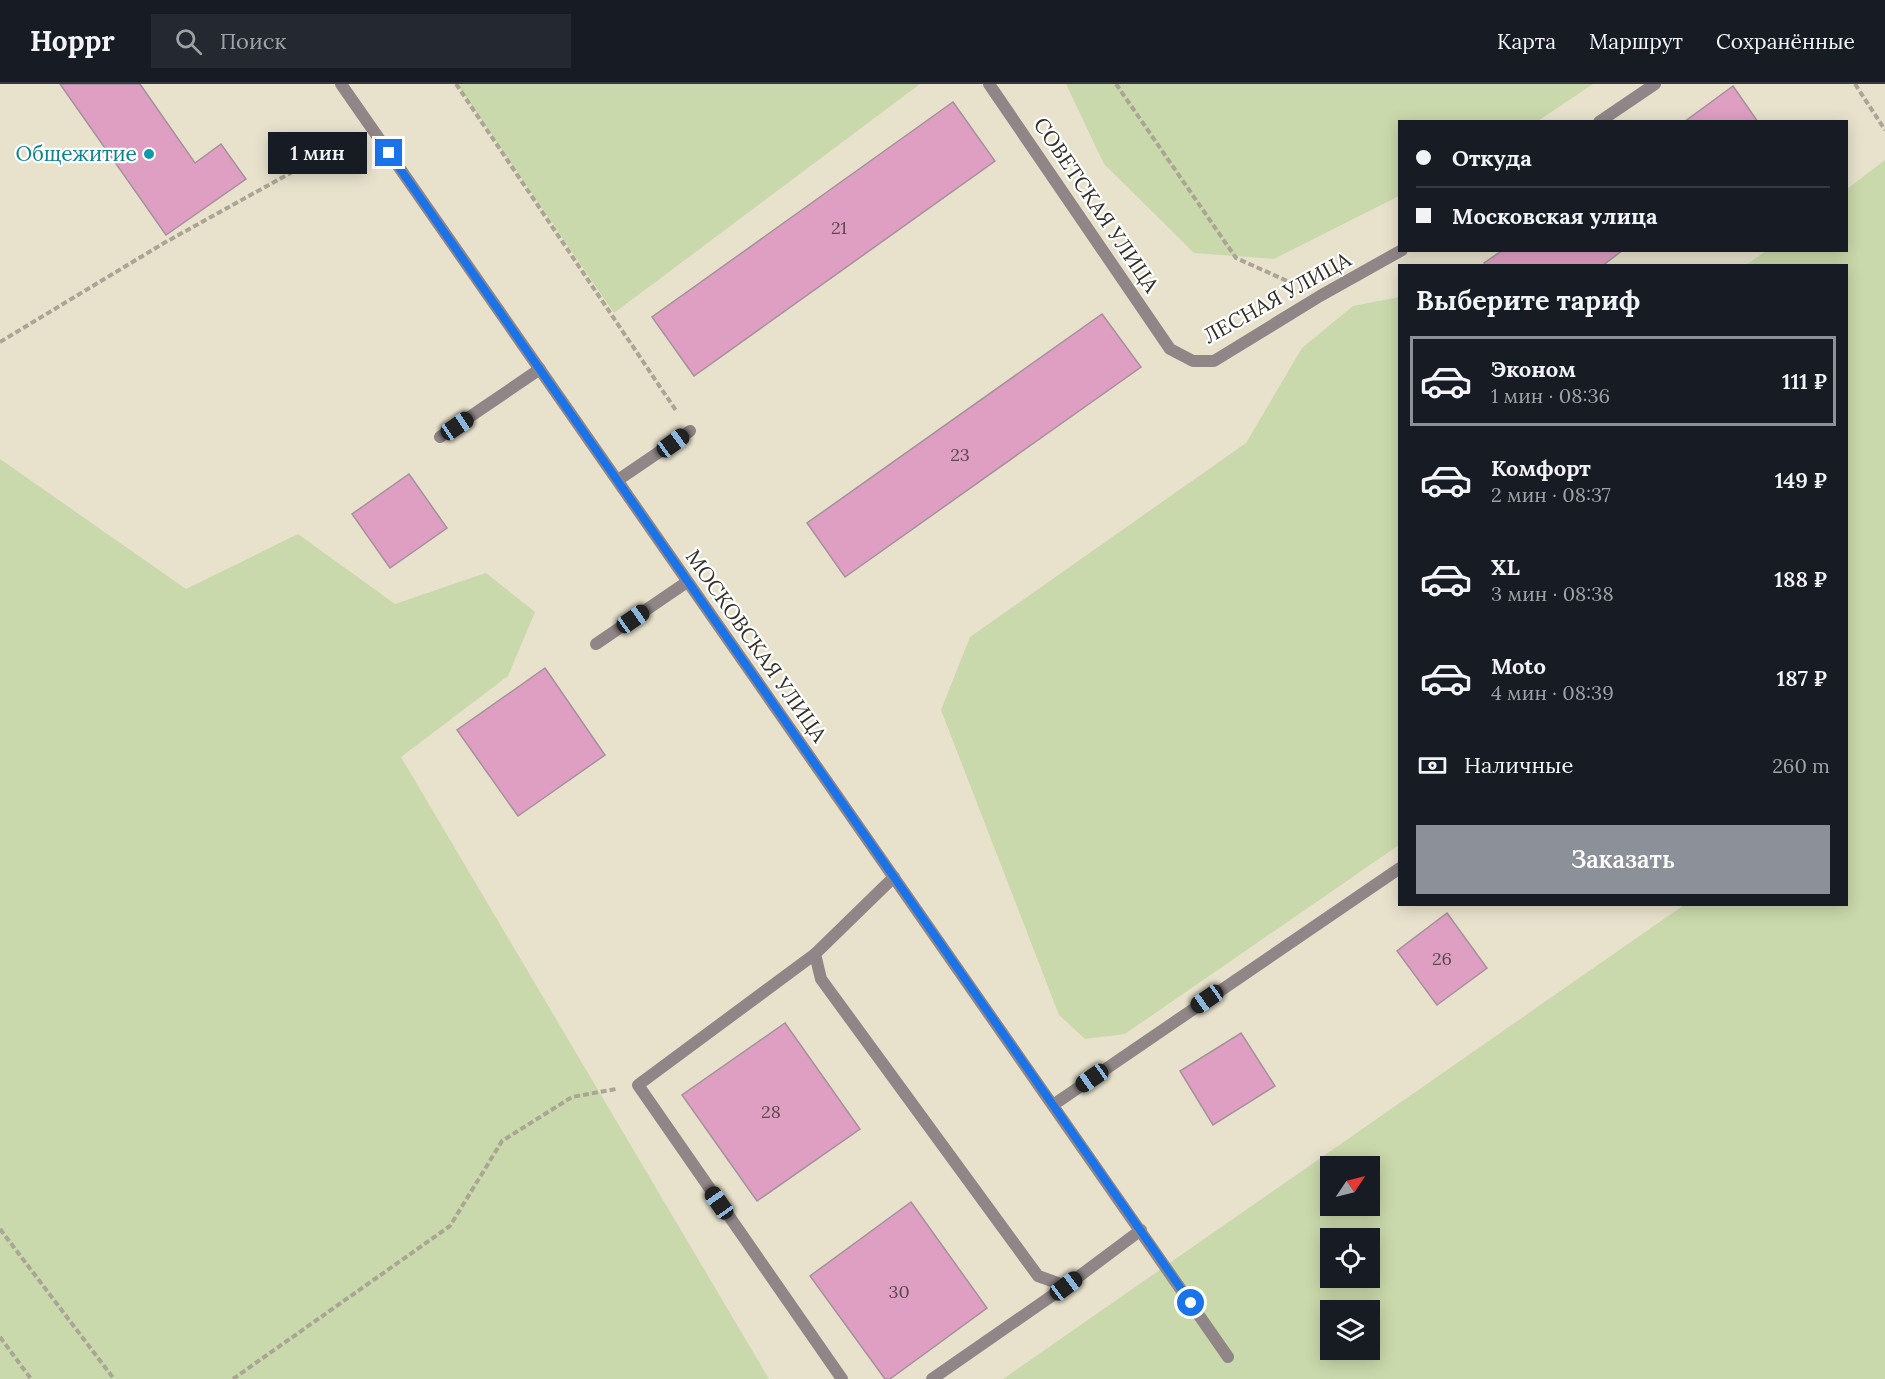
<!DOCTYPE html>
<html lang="ru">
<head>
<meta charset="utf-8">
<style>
  :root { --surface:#171b24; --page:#242831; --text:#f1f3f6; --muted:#9ea1a6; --line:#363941; --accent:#8c9099 }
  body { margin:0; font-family:Lora,serif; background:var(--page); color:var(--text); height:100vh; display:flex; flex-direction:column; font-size:22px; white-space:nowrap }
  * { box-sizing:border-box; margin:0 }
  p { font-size:20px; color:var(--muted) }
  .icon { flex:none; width:33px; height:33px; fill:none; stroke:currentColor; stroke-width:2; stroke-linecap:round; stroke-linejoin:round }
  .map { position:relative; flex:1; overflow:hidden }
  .drawer { position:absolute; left:1398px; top:180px; width:450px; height:642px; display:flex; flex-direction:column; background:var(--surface); border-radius:0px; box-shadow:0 3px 15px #0003 }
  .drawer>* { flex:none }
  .guide { position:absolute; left:1398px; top:36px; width:450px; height:132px; border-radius:0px; box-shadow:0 3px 15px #0003; display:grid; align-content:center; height:132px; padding:0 18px; background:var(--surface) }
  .needle { width:39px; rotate:55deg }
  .buttons { position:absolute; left:1320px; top:1072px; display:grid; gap:12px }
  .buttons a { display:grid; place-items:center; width:60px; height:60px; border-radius:0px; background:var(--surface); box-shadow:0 3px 15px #0003; font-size:30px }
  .end { position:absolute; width:27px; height:27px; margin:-14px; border:8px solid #1a73e8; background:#fff; box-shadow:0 0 0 3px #fff }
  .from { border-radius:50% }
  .bubble { position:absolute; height:42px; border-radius:0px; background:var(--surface); box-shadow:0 3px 15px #0003; font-size:20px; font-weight:600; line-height:42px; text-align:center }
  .car { position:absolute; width:18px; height:36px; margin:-18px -9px; border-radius:8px; box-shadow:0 0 4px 2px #0007; background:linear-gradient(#222 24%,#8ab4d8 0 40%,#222 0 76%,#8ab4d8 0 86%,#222 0) }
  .guide b { display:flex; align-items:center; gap:21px; height:57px; font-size:22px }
  .guide b+b { border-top:2px solid var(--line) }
  .guide i { width:15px; height:15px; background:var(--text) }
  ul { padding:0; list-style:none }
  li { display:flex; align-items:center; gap:18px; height:90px; margin:0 12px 9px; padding:0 6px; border:3px solid transparent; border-radius:0px }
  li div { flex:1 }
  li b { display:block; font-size:22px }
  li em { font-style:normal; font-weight:600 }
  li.active { border-color:var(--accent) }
  li>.icon { width:54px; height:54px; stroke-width:1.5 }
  h2 { padding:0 18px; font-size:27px; line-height:72px }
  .pay { display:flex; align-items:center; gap:15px; height:66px; padding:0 18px; font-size:22px }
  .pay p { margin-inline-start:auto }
  .primary-button { display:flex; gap:12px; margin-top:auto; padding:12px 18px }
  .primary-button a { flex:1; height:69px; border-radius:0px; background:var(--accent); color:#fff; font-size:24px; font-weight:600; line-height:69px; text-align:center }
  header { display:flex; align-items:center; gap:36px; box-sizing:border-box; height:84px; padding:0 30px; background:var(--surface); border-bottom:2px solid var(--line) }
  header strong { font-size:28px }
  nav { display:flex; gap:33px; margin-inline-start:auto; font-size:21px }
  .search { width:420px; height:54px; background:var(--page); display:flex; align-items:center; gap:15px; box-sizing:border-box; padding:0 21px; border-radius:0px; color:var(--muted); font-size:22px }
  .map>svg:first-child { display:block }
  .green { fill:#c9d9ab; fill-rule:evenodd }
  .building { fill:#df9fc3; stroke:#a5919c; stroke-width:1.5 }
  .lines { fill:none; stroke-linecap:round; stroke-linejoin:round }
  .path { stroke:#aaa594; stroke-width:4; stroke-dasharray:6 3; stroke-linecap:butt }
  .service { stroke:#908687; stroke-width:12 }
  .minor { stroke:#908687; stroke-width:12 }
  .route { stroke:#1a73e8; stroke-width:8 }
  .culture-dot { fill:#0f9aa8; stroke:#fff; stroke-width:2 }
  .labels { text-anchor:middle; stroke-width:4.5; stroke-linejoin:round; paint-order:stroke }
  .number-label { font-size:18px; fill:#5c4a4d }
  .culture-label { font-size:21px; fill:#0d838f; stroke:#fff; text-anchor:end }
  .street-label { font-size:21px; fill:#302e26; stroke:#fff }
</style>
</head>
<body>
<header>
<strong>Hoppr</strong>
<div class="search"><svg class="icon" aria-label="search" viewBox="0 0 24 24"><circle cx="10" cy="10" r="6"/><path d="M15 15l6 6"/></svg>Поиск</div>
<nav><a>Карта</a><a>Маршрут</a><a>Сохранённые</a></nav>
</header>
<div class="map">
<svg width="1885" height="1295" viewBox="0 0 1885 1295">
  <rect width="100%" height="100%" fill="#e8e2cd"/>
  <!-- green -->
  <g class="green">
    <path d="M457,0H920L614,229Z"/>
    <path d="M1066,0H1593L1538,37L1400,38L1399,112L1274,175L1194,169L1104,80Z"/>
    <path d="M1885,76V1295H1003L1684,821L1846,820V182L1746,181L1766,167L1846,166L1847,105ZM1330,1083H1370V1122H1330ZM1330,1155H1370V1194H1330ZM1330,1227H1370V1266H1330Z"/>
    <path d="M1399,213V761L1125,950L1085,955L1059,931L941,626L970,553L1246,359L1302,264L1353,222Z"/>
    <path d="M0,375L186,505L298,450L395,520L486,489L535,528L508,592L401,673L769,1295H0Z"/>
  </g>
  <!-- building -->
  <g class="building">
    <path d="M60,0H140L195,79L221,60L246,95L166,151Z"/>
    <path d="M1733,2L1758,38H1684Z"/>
    <path d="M953,18L995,77L694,292L652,233Z"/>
    <path d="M1503,166H1623L1602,182H1486L1484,179Z"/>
    <path d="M1102,230L1141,283L845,493L807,439Z"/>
    <path d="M409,390L447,444L390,484L352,430Z"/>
    <path d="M545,584L605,671L518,732L457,646Z"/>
    <path d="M1447,829L1487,884L1437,921L1397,867Z"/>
    <path d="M785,939L860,1045L757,1117L682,1011Z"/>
    <path d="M1241,949L1275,1002L1213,1041L1180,987Z"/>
    <path d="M911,1118L987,1224L890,1295H885L810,1192Z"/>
  </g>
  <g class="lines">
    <!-- path -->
    <g class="path">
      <path d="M456,0L677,328"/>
      <path d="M1116,0L1236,174L1294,200"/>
      <path d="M1855,0L1885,46"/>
      <path d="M0,258L164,159L312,77"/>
      <path d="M0,1145L114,1295"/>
      <path d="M0,1253L31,1295"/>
      <path d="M233,1295L450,1142L502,1057L572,1013L616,1005"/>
    </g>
    <!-- service -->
    <g class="service">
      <path d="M440,353L540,285"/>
      <path d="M618,396L690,347"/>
      <path d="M596,560L687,498"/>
      <path d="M894,793L815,870L821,895L1038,1192L1066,1202L1141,1146"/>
      <path d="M815,870L638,1001L842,1295"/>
      <path d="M1053,1021L1400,784"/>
      <path d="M932,1295L1066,1202"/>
    </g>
    <!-- minor -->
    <g class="minor">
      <path d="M341,0L1228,1273"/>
      <path d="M989,0L1170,265L1193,277H1214L1320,212L1402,166"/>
      <path d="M1599,38L1655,0"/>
    </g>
  </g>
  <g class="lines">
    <!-- route -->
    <path class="route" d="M389,69L1191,1219"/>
  </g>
  <!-- markers -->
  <circle class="culture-dot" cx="149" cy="70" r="6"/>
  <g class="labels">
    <!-- number labels -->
    <g class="number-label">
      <text x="839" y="150">21</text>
      <text x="960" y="377">23</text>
      <text x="1442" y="881">26</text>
      <text x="771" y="1034">28</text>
      <text x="899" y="1214">30</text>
    </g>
    <!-- culture labels -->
    <g class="culture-label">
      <text x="137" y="77">Общежитие</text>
    </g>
    <!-- street labels -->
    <g class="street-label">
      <text transform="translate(1096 121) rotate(56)" y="7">СОВЕТСКАЯ УЛИЦА</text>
      <text transform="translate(1277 214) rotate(-29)" y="7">ЛЕСНАЯ УЛИЦА</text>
      <text transform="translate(756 562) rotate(55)" y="7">МОСКОВСКАЯ УЛИЦА</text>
    </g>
  </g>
</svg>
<div class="buttons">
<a><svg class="needle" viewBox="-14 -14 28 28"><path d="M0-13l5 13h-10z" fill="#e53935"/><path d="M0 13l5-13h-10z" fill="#9ea1a6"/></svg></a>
<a><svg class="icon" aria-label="locate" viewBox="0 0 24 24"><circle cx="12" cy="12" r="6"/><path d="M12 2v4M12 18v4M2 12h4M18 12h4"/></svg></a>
<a><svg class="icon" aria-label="layers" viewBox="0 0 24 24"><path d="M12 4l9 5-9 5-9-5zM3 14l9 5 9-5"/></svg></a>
</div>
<i class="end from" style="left:1191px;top:1219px"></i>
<i class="end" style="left:389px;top:69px"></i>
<div class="bubble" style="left:268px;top:48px;width:99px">1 мин</div>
<i class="car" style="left:457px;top:342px;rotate:56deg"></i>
<i class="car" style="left:673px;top:359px;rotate:54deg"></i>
<i class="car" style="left:633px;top:535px;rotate:55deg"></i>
<i class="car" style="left:1207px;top:915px;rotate:235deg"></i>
<i class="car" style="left:1092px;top:994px;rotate:235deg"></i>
<i class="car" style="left:719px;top:1119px;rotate:325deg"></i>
<i class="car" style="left:1066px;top:1202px;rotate:53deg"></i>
<div class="guide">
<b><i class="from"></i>Откуда</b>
<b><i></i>Московская улица</b>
</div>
<section class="drawer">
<h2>Выберите тариф</h2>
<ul>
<li class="active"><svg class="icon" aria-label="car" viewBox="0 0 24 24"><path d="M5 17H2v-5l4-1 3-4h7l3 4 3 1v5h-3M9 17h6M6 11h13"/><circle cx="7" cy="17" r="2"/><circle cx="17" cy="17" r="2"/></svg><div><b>Эконом</b><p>1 мин · 08:36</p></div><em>111 ₽</em></li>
<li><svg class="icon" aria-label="car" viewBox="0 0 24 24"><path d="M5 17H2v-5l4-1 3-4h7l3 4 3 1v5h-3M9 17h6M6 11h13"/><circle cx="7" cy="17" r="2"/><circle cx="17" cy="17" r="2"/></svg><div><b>Комфорт</b><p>2 мин · 08:37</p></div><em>149 ₽</em></li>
<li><svg class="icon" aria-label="car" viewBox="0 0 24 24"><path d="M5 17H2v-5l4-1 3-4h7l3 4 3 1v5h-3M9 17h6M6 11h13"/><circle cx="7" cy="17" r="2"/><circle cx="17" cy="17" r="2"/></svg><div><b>XL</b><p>3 мин · 08:38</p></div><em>188 ₽</em></li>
<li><svg class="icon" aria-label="car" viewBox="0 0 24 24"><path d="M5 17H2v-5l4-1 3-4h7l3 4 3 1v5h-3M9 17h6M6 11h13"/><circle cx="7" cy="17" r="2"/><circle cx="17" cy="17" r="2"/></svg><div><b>Moto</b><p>4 мин · 08:39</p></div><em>187 ₽</em></li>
</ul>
<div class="pay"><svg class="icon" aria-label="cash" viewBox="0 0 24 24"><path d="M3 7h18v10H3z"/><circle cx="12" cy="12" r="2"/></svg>Наличные<p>260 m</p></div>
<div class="primary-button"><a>Заказать</a></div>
</section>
</div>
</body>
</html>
